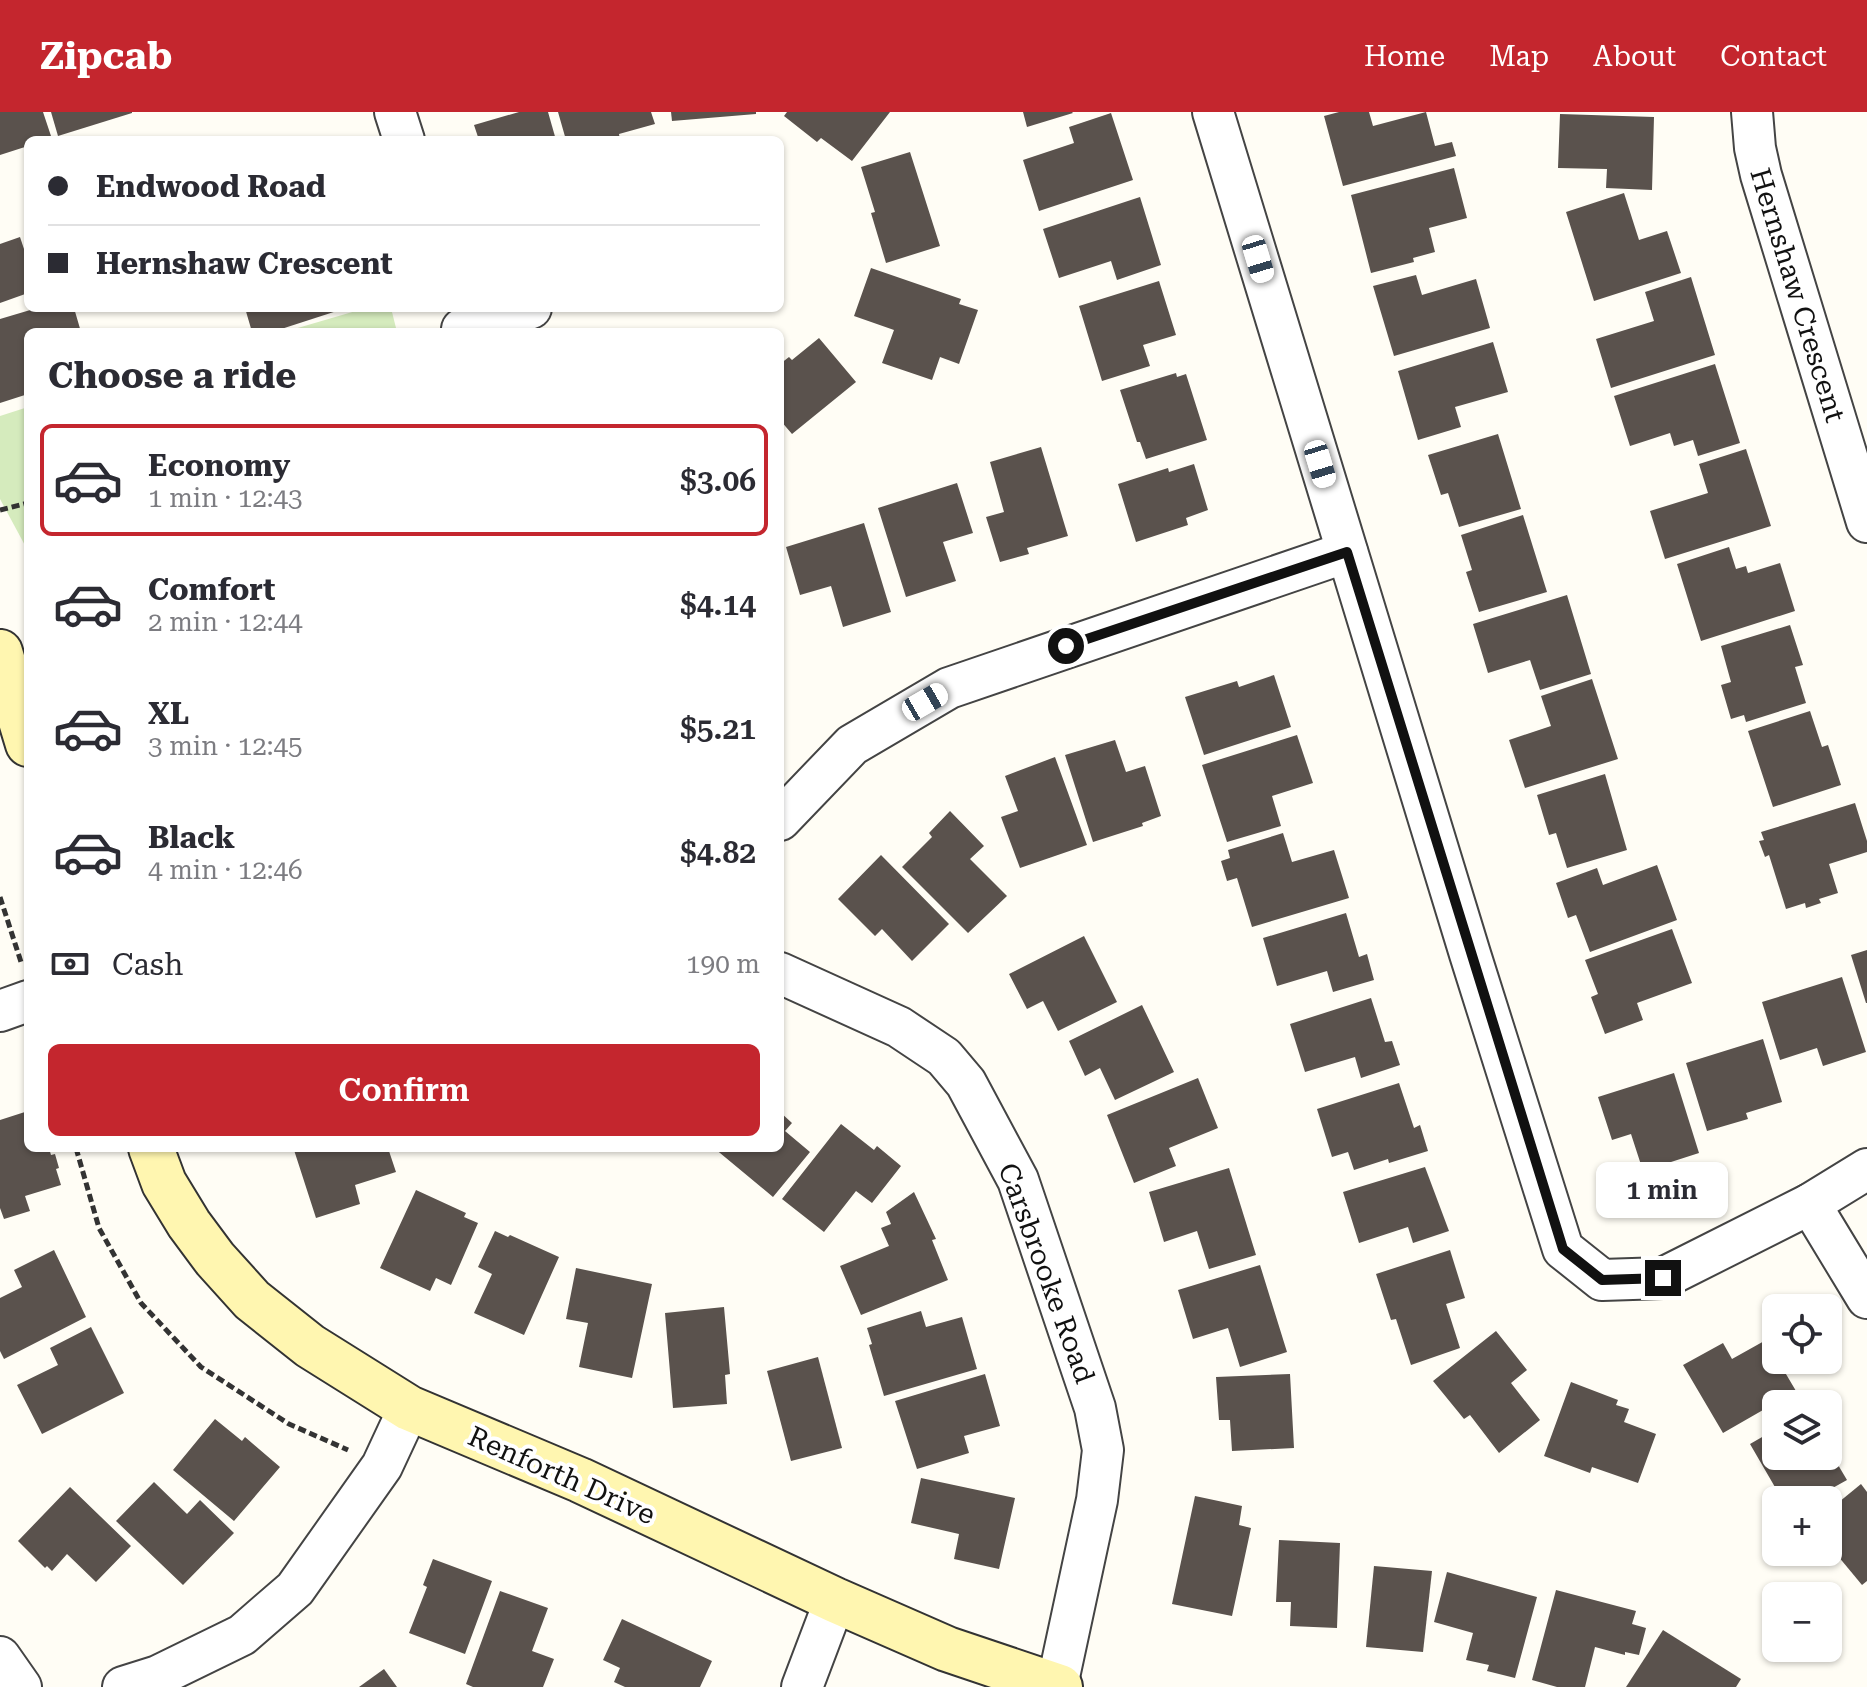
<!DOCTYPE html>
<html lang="en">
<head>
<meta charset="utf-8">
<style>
  :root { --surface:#fff; --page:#f2f2f3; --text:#2b2b33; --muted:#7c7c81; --line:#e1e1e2; --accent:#c4262e }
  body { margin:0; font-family:"Roboto Serif",serif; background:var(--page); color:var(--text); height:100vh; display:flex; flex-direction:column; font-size:30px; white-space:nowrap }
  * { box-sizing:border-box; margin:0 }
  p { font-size:26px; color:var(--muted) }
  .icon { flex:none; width:44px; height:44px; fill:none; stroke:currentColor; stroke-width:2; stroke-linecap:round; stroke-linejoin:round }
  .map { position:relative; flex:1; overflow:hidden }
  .drawer { position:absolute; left:24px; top:216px; width:760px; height:824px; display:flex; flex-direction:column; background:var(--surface); border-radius:12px; box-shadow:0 2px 6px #0004 }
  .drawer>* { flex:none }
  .guide { position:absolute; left:24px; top:24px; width:760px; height:176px; border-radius:12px; box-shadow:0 2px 6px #0004; display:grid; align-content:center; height:176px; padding:0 24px; background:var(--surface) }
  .controls { position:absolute; left:1762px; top:1182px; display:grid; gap:16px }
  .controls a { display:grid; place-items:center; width:80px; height:80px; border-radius:12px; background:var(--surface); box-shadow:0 2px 6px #0004; font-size:40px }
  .end { position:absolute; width:36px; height:36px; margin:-18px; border:10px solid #111; background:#fff; box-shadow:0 0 0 4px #fff }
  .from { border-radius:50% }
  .bubble { position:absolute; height:56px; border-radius:12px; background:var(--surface); box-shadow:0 2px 6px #0004; font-size:26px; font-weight:600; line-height:56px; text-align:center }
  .car { position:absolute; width:24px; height:48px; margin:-24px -12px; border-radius:10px; box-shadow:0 0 6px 2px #0007; background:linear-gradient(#fff 24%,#345 0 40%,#fff 0 76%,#345 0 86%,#fff 0) }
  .guide b { display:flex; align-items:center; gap:28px; height:76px; font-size:30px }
  .guide b+b { border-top:2px solid var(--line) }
  .guide i { width:20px; height:20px; background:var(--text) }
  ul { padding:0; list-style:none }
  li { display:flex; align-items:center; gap:24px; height:112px; margin:0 16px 12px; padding:0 8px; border:4px solid transparent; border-radius:12px }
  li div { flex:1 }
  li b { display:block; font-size:30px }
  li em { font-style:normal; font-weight:600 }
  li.selected { border-color:var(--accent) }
  li>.icon { width:72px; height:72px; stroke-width:1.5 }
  h2 { padding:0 24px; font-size:36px; line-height:96px }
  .pay { display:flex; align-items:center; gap:20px; height:88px; padding:0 24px; font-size:30px }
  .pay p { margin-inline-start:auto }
  .primary-button { display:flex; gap:16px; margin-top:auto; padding:16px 24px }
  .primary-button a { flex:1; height:92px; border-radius:12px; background:var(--accent); color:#fff; font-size:32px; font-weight:600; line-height:92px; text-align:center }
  header { display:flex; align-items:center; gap:48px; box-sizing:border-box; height:112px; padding:0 40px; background:var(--accent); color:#fff }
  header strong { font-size:38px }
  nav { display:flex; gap:44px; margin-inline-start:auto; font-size:28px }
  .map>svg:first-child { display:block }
  .green { fill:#d5ebbd }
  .building { fill:#5a524d }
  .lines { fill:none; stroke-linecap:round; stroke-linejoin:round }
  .street-casing { stroke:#444; stroke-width:44 }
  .secondary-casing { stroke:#333; stroke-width:48 }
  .path { stroke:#333; stroke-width:5; stroke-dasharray:8 4; stroke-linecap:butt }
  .street { stroke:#fff; stroke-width:40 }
  .secondary { stroke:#fff6b0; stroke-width:44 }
  .route { stroke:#111; stroke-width:10 }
  .labels { text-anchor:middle; stroke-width:8; stroke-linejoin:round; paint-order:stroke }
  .street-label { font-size:28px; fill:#111; stroke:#fff }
</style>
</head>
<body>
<header>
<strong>Zipcab</strong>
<nav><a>Home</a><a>Map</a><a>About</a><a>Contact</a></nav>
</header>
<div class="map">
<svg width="1867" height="1575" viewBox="0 0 1867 1575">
  <rect width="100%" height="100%" fill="#fffdf5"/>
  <!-- green -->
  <g class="green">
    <path d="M366,196H391L397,220H284Z"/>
    <path d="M28,295V439L0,387V304Z"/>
  </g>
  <!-- building -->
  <g class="building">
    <path d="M0,0H43L52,27L28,28V34L0,43Z"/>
    <path d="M51,0H132V1L58,24Z"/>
    <path d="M519,0H548L556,28H479L474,13Z"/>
    <path d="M558,0H651L655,12L619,22L620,28H566Z"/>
    <path d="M671,0H756V2L672,9Z"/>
    <path d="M787,0H890L852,49L821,26L817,30L784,4Z"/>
    <path d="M1023,0H1072L1073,1L1027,15Z"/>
    <path d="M1339,0H1369L1373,14L1426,0L1435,34L1452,30L1456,44L1343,74L1324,4Z"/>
    <path d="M1111,1L1133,68L1039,99L1023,48L1074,31L1069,15Z"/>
    <path d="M1560,2L1654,5L1652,78L1606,76L1607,57L1558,56Z"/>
    <path d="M910,40L940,134L886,151L871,101L875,100L861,55Z"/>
    <path d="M1454,56L1467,106L1429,116L1435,140L1413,146L1414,150L1371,161L1351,83Z"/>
    <path d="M1624,81L1639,128L1667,119L1681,161L1594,189L1566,100Z"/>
    <path d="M1140,85L1161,153L1117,168L1111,149L1059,166L1043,117Z"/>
    <path d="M20,125L28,149V181L0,191V132Z"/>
    <path d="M871,156L961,187L959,192L978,198L959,252L940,245L932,268L882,251L894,218L854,204Z"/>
    <path d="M1416,163L1422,183L1476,167L1490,216L1394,244L1373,174Z"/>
    <path d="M1691,165L1715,243L1611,276L1596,227L1654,209L1645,180Z"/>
    <path d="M1159,169L1176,223L1143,233L1150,254L1102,269L1079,194Z"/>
    <path d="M37,196H74L81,220H28V282L0,291V207Z"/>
    <path d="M245,196H343V197L272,220H252Z"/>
    <path d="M819,226L856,270L792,322L780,308V252L789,245L792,248Z"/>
    <path d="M1493,230L1508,280L1455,295L1461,315L1418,328L1398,259Z"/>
    <path d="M1715,252L1740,331L1698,344L1693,328L1674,334L1670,321L1630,334L1614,284Z"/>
    <path d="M1176,261L1177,265L1186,262L1207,328L1146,347L1140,330H1137L1120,278Z"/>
    <path d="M1498,322L1521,397L1459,415L1448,381L1441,383L1428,343Z"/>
    <path d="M1041,335L1068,424L1027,436L1029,442L1000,450L986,405L1004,400L990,350Z"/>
    <path d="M1746,337L1771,414L1665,447L1650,399L1708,381L1699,352Z"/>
    <path d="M1194,352L1208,398L1186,406L1188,413L1136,430L1118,372L1168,356L1169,360Z"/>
    <path d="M957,371L973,421L943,430L956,469L906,485L878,396Z"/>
    <path d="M1523,403L1547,480L1479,500L1466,460L1472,458L1461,423Z"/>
    <path d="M864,411L891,500L843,515L831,474L800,483L786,435Z"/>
    <path d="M1729,435L1736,457L1746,454L1748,461L1780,451L1795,499L1701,529L1677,452Z"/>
    <path d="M1567,483L1591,562L1540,578L1530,548L1488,561L1473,512Z"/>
    <path d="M1790,513L1803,553L1795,555L1806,591L1746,610L1744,603L1731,607L1721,573L1731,570L1721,534Z"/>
    <path d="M1274,563L1291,615L1204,643L1185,585L1237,569L1239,575Z"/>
    <path d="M1592,567L1618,647L1525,676L1509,628L1551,614L1541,584Z"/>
    <path d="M1810,599L1822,635L1828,633L1841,673L1773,695L1748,619Z"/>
    <path d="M1297,623L1313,671L1272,684L1281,714L1227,730L1202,653Z"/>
    <path d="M1115,628L1126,660L1145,654L1161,704L1142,711L1143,714L1093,730L1065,643Z"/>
    <path d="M1055,645L1087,733L1020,756L1001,705L1018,699L1005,664Z"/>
    <path d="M1605,662L1627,738L1567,756L1556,721L1549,723L1537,683Z"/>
    <path d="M1855,691L1867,729V740L1829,752L1838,781L1819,787L1821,791L1806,796L1805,791L1786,797L1769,743L1765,745L1759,729L1764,728L1761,720Z"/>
    <path d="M950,699L984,734L970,747L1007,784L968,821L902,755L932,725L929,721Z"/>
    <path d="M1283,721L1292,750L1334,738L1349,786L1252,815L1237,766L1227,769L1221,749L1230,746L1228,738Z"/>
    <path d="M881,743L949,812L912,849L882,817L875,824L838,787Z"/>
    <path d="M1657,753L1677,808L1590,840L1576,803L1568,806L1556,771L1597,756L1603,773Z"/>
    <path d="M1346,801L1359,845L1367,842L1374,868L1333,880L1327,859L1277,874L1263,826Z"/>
    <path d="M1672,817L1692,871L1637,891L1643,908L1605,922L1591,885L1598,882L1585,848Z"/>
    <path d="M1084,824L1117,890L1058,919L1043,889L1027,897L1009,862Z"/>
    <path d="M1867,838V891H1866L1851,843Z"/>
    <path d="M1842,865L1866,940L1823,954L1817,936L1780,948L1762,890Z"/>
    <path d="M1371,886L1385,930L1392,929L1400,953L1361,966L1355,945L1305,960L1290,912Z"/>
    <path d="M1142,893L1174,960L1115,988L1100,956L1085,964L1069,929Z"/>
    <path d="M1763,927L1782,990L1746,1001L1748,1007L1707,1019L1686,951Z"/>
    <path d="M1674,961L1699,1041L1643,1059L1631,1022L1612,1028L1598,985Z"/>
    <path d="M1198,966L1218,1016L1169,1036L1176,1054L1134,1071L1107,1003Z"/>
    <path d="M1399,971L1414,1016L1420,1013L1428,1039L1389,1051L1388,1047L1354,1058L1348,1040L1332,1045L1317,997Z"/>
    <path d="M28,999V1036H49L51,1043L55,1042L59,1056L56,1057L61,1073L25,1084L30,1099L4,1107L0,1096V1008Z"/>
    <path d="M780,1000L792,1011L785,1019L810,1040L773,1085L714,1036H780Z"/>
    <path d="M841,1012L874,1038L877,1034L901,1054L872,1091L856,1079L824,1120L782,1087Z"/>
    <path d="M299,1036H388L396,1060L355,1073L360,1092L316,1106L294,1038Z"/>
    <path d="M1425,1055L1449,1119L1413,1131L1408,1115L1359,1131L1343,1080Z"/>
    <path d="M1229,1056L1256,1143L1209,1157L1197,1119L1164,1130L1149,1080Z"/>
    <path d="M416,1078L466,1101L464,1105L478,1111L451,1173L436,1166L430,1179L380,1156Z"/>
    <path d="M914,1080L936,1127L932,1128L948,1168L861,1203L840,1154L889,1134L881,1116L891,1112L886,1100Z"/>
    <path d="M495,1119L508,1125L510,1123L559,1145L524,1223L474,1201L492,1162L478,1155Z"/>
    <path d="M54,1138L86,1205L4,1247L0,1239V1186L22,1175L14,1158Z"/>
    <path d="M1450,1138L1465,1186L1446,1192L1460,1236L1411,1253L1396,1207L1391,1208L1376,1162Z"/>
    <path d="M1260,1153L1287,1240L1240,1255L1228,1216L1193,1227L1178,1178Z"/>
    <path d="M576,1156L652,1172L632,1266L579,1255L588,1211L566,1207Z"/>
    <path d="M724,1195L730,1262L725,1263L727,1292L673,1296L665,1201Z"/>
    <path d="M921,1199L926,1215L962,1205L977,1257L884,1284L869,1233L872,1232L867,1216Z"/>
    <path d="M91,1215L124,1281L42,1322L17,1273L58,1253L50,1236Z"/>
    <path d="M1496,1219L1527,1258L1511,1271L1540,1308L1499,1341L1470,1303L1464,1307L1433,1269Z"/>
    <path d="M1766,1228L1796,1279L1723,1321L1683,1253L1723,1231L1732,1247Z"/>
    <path d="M818,1245L842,1336L791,1349L767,1259Z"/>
    <path d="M985,1262L1000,1314L964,1324L969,1341L917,1357L895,1289Z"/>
    <path d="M1290,1262L1294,1336L1232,1339L1230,1308H1219L1216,1265Z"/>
    <path d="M1571,1270L1618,1288L1616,1293L1629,1297L1624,1310L1656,1322L1638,1371L1592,1355L1590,1361L1544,1344Z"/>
    <path d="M215,1307L242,1329L245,1325L280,1355L234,1409L173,1358Z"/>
    <path d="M1776,1317V1344H1828V1322L1834,1333L1828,1336L1847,1368L1811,1388H1776V1402L1771,1399L1769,1392L1779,1382L1750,1332Z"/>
    <path d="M921,1366L1015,1386L999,1457L954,1447L959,1422L911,1411Z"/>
    <path d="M154,1370L187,1402L200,1388L234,1421L183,1473L116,1409Z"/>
    <path d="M1861,1372L1867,1380V1469L1862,1473L1828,1432V1399Z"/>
    <path d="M70,1375L131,1434L96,1470L67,1442L52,1459L47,1454L45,1456L18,1429Z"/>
    <path d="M1195,1384L1242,1394L1239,1413L1251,1416L1232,1504L1172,1492Z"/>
    <path d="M1279,1428L1340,1431L1337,1516L1290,1514L1291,1490H1276Z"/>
    <path d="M433,1447L492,1469L465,1542L409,1521L427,1475L423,1473Z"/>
    <path d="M1374,1454L1432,1459L1423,1540L1366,1535Z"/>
    <path d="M1447,1460L1537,1485L1515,1566L1487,1559L1489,1553L1466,1548L1473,1521L1434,1510Z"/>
    <path d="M1556,1478L1636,1499L1632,1512L1646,1516L1639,1543L1625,1540V1543L1595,1535L1585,1575H1557L1532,1568Z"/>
    <path d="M500,1479L548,1496L532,1539L554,1547L543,1575H473L466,1572Z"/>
    <path d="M622,1507L712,1549L700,1575H625L614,1570L620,1556L603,1548Z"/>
    <path d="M1663,1518L1741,1567L1736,1575H1626Z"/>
    <path d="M384,1557L397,1575H359Z"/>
  </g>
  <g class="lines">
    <!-- street casing -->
    <g class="street-casing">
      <g id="street">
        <path d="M395,0L404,28"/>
        <path d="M1213,0L1470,842L1563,1137L1602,1168L1663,1166L1810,1092L1867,1057"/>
        <path d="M1752,0L1755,36L1761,63L1867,410"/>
        <path d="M462,217L531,196"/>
        <path d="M780,708L852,633L949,576L1347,440"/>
        <path d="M780,861L899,915L944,945L966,971L1018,1068L1095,1296L1103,1338L1097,1388L1057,1574"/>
        <path d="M0,899L28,889"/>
        <path d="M1810,1092L1867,1186"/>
        <path d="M0,1545L21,1575"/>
        <path d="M123,1575L158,1564L242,1523L295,1477L382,1354L409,1296"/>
        <path d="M802,1575L835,1488"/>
      </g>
    </g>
    <!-- secondary casing -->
    <g class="secondary-casing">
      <g id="secondary">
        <path d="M0,540L28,632"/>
        <path d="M151,1036L164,1071L189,1112L215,1147L252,1188L310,1234L409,1296L580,1368L835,1488L947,1537L1060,1575"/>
      </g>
    </g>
    <!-- path -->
    <g class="path">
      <path d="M0,398L28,391"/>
      <path d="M0,785L21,850"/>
      <path d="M76,1036L99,1116L141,1191L201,1255L289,1312L348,1338"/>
    </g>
    <!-- street -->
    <use href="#street" class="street"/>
    <!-- secondary -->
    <use href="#secondary" class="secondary"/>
  </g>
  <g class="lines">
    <!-- route -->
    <path class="route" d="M1066,534L1347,440L1563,1137L1602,1168L1663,1166"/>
  </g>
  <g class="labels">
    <!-- street labels -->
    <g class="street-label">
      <text transform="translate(1798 183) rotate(73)" y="10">Hernshaw Crescent</text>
      <text transform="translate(1047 1161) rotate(70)" y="10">Carsbrooke Road</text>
      <text transform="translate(562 1363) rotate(24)" y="10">Renforth Drive</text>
    </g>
  </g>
</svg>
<div class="controls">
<a><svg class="icon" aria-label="locate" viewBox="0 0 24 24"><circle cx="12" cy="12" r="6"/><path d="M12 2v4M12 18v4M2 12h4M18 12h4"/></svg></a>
<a><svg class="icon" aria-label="layers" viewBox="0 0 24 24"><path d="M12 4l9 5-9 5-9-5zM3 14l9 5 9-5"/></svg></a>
<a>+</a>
<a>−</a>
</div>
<i class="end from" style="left:1066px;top:534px"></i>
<i class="end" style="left:1663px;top:1166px"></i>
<div class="bubble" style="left:1596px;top:1050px;width:132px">1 min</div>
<i class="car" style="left:1258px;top:147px;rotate:163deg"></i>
<i class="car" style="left:1320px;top:352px;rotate:163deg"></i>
<i class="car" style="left:925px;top:590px;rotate:60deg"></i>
<div class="guide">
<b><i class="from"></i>Endwood Road</b>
<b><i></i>Hernshaw Crescent</b>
</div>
<section class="drawer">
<h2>Choose a ride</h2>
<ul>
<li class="selected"><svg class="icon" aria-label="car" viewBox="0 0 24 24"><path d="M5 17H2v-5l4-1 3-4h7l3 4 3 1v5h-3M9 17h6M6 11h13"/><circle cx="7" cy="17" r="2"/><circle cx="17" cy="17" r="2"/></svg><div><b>Economy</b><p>1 min · 12:43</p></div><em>$3.06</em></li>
<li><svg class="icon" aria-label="car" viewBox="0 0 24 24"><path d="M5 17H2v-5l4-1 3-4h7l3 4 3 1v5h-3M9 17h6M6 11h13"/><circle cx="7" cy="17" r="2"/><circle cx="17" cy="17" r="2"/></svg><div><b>Comfort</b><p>2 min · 12:44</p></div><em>$4.14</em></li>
<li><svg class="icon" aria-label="car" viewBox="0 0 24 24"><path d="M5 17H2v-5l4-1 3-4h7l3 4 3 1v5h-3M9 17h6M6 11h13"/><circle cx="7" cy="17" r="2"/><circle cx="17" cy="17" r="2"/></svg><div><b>XL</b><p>3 min · 12:45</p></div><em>$5.21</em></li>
<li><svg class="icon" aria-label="car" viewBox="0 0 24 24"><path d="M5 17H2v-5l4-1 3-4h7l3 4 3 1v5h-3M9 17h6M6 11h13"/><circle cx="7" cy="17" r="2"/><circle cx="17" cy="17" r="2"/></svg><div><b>Black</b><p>4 min · 12:46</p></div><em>$4.82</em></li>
</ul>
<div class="pay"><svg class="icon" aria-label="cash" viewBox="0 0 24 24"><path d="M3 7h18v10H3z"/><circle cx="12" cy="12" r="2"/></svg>Cash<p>190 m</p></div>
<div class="primary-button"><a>Confirm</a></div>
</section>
</div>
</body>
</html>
